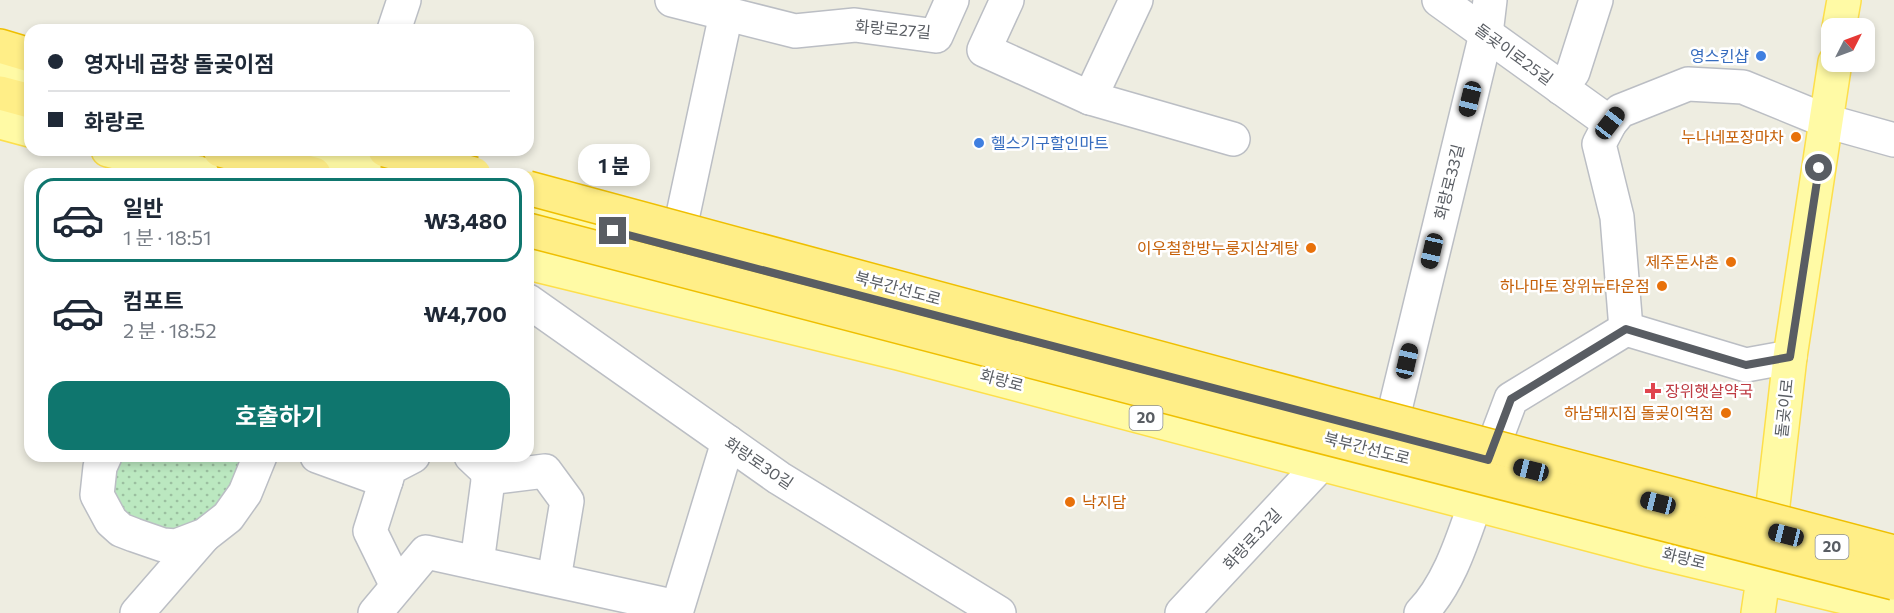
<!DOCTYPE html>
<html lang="ko">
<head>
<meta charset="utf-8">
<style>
  :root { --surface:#fff; --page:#f2f2f3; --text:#1f2937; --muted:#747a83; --line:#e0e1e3; --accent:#0f766e }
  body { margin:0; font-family:Commissioner,"Noto Sans KR",sans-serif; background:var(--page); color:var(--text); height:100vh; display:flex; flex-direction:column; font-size:22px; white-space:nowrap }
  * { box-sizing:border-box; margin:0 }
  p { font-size:20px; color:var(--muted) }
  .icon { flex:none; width:33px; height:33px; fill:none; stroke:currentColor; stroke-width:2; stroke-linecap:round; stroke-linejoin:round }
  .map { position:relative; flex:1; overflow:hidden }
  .details { position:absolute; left:24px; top:168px; width:510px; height:294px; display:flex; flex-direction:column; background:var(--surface); border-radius:18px; box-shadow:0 3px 9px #0003 }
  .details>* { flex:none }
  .top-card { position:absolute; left:24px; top:24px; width:510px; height:132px; border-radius:18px; box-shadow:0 3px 9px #0003; display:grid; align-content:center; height:132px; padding:0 24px; background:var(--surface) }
  .needle { width:39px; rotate:48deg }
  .tools { position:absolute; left:1821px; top:18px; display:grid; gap:12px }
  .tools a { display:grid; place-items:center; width:54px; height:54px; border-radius:12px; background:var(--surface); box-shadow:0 3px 9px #0003; font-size:30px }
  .end { position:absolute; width:27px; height:27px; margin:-14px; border:8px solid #595d63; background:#fff; box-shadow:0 0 0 3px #fff }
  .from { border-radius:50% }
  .bubble { position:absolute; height:42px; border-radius:18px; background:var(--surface); box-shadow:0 3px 9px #0003; font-size:20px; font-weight:700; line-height:42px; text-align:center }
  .car { position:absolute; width:18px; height:36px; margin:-18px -9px; border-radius:8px; box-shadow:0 0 4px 2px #0007; background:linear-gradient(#222 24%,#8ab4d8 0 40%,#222 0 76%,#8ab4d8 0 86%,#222 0) }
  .top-card b { display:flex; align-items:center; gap:21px; height:57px; font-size:22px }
  .top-card b+b { border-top:2px solid var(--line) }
  .top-card i { width:15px; height:15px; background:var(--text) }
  ul { padding:10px 0 0; list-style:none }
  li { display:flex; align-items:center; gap:18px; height:84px; margin:0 12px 9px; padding:0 12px; border:3px solid transparent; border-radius:18px }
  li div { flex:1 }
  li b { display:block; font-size:22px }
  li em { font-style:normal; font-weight:700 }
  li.selected { border-color:var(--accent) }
  li>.icon { width:54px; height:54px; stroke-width:1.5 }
  .cta { display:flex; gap:12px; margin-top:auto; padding:12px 24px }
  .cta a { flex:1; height:69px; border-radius:18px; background:var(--accent); color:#fff; font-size:24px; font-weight:700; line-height:69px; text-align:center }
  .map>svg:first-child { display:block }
  .park { fill:url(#park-dots) }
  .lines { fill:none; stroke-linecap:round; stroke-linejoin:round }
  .minor-casing { stroke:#bbbec4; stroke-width:36 }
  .major-casing { stroke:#fddf4b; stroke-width:36 }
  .highway-casing { stroke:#efbf00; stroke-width:36 }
  .minor { stroke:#fff; stroke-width:33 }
  .major { stroke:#fffaa5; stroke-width:33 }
  .highway { stroke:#ffee87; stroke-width:33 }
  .highway-bridge-casing { stroke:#efbf00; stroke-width:36; stroke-linecap:butt }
  .highway-bridge { stroke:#ffee87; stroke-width:33 }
  .route { stroke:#595d63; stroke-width:8 }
  .shop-dot { fill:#3f7fe0; stroke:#fff; stroke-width:2 }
  .food-dot { fill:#e8710a; stroke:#fff; stroke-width:2 }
  .health-dot { fill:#e0444e; stroke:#fff; stroke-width:2 }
  .labels { text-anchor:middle; stroke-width:5; stroke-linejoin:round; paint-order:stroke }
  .shield { fill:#fff; stroke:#8b8e92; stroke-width:1.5 }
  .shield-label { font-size:15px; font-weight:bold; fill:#595d63 }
  .street-label { font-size:16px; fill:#595d63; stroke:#fff }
  .shop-label { font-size:16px; fill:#366cbe; stroke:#fff; text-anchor:end }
  .food-label { font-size:16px; fill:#c56008; stroke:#fff; text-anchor:end }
  .health-label { font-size:16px; fill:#be3a42; stroke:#fff; text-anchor:start }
</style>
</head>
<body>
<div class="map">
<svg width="1894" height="613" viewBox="0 0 1894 613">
  <defs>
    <pattern id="park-dots" width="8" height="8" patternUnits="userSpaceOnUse" patternTransform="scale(1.5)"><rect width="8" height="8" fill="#bbe8c0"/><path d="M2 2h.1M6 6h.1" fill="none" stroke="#9bbfa0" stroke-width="1.8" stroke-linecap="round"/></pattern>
  </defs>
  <rect width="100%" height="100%" fill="#eeede1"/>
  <!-- park -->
  <path class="park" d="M115,456H256L189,541L134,535L97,495Z"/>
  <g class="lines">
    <!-- minor casing -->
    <g class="minor-casing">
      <g id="minor">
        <path d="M672,0L795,31L855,25L936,36L952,0"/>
        <path d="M1007,0L984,50L1090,98L1233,139"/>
        <path d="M1439,0L1610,123"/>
        <path d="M394,30L404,0"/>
        <path d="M1561,88L1573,72L1596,0"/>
        <path d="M1090,98L1136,0"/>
        <path d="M676,247L726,14"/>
        <path d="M528,301L779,478L999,613"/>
        <path d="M1626,329L1617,217L1599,144L1610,123L1620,111L1688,84L1743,87L1826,121L1894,140"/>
        <path d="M1389,434L1486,34L1490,0"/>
        <path d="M105,456L100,467L97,495L111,521L121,530L134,535L163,545L176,546L205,535L228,517L245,493L260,456"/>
        <path d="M317,456L386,481"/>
        <path d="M471,456L489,473L477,563"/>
        <path d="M1488,460L1511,399L1626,329L1746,365L1790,357"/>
        <path d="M488,478L545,471L567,501L554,579"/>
        <path d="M397,586L370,531L390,468L413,456"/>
        <path d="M137,613L204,536"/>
        <path d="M375,613L426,552L677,607"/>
        <path d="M676,613L728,442"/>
        <path d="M1182,613L1322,463"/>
        <path d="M1421,613C1449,584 1462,541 1475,504"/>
      </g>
    </g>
    <!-- major casing -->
    <g class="major-casing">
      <g id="major">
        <path d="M1839,28L1844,0"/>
        <path d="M0,71L30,79"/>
        <path d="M0,122L30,130"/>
        <path d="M108,150L202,174"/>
        <path d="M302,150L396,174"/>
        <path d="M528,209L976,325"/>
        <path d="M528,263L898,353L1649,550L1894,609"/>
        <path d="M1758,613L1770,531L1790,357L1835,62"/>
      </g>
    </g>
    <!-- highway casing -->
    <g class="highway-casing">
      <g id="highway">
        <path d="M0,46L30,55"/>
        <path d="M0,93L30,101"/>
        <path d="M220,150L314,174"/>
      </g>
    </g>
    <!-- minor -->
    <use href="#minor" class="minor"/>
    <!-- major -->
    <use href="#major" class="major"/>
    <!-- highway -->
    <use href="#highway" class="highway"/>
    <!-- highway-bridge casing -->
    <g class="highway-bridge-casing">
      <g id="highway-bridge">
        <path d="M385,150L474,174"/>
        <path d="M528,188L1323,402L1894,552"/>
        <path d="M528,230L1257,420L1894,583"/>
      </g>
    </g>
    <!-- highway-bridge -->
    <use href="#highway-bridge" class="highway-bridge"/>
  </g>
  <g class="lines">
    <!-- route -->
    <path class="route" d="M613,231L1488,460L1511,399L1626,329L1746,365L1790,357L1819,168"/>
  </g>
  <!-- markers -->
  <g class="shop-dot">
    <circle cx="1761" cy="56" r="6"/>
    <circle cx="979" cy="143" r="6"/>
  </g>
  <g class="food-dot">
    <circle cx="1796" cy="137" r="6"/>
    <circle cx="1311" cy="248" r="6"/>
    <circle cx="1731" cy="262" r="6"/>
    <circle cx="1662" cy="286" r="6"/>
    <circle cx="1726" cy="413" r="6"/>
    <circle cx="1070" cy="502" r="6"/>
  </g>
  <path class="health-dot" d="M1650 382h6v6h6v6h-6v6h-6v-6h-6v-6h6z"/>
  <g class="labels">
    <!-- shield labels -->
    <g class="shield">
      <rect x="1129.5" y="406" width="33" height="24" rx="4.5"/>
      <rect x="1815.5" y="535" width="33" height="24" rx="4.5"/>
    </g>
    <g class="shield-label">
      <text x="1146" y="423">20</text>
      <text x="1832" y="552">20</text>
    </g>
    <!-- street labels -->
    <g class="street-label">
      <text transform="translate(893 29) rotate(5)" y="6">화랑로27길</text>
      <text transform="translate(1514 54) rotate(36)" y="6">돌곶이로25길</text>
      <text transform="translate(1449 182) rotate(-76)" y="6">화랑로33길</text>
      <text transform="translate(898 288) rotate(15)" y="6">북부간선도로</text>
      <text transform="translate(1002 380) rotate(15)" y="6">화랑로</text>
      <text transform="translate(1784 408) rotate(-84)" y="6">돌곶이로</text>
      <text transform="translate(1367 448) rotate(14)" y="6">북부간선도로</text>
      <text transform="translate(759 463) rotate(34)" y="6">화랑로30길</text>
      <text transform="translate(1252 539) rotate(-47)" y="6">화랑로32길</text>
      <text transform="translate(1684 558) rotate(14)" y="6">화랑로</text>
    </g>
    <!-- shop labels -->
    <g class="shop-label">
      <text x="1749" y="62">영스킨샵</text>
      <text x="991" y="149" text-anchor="start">헬스기구할인마트</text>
    </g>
    <!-- food labels -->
    <g class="food-label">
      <text x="1784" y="143">누나네포장마차</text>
      <text x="1299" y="254">이우철한방누룽지삼계탕</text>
      <text x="1719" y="268">제주돈사촌</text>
      <text x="1650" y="292">하나마토 장위뉴타운점</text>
      <text x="1714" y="419">하남돼지집 돌곶이역점</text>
      <text x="1082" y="508" text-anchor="start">낙지담</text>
    </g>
    <!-- health labels -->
    <g class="health-label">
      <text x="1665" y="397">장위햇살약국</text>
    </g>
  </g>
</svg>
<div class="tools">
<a><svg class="needle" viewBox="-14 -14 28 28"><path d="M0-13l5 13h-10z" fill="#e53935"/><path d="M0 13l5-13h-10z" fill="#747a83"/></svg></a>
</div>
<i class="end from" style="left:1819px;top:168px"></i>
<i class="end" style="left:613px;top:231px"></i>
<div class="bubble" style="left:578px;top:144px;width:72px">1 분</div>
<i class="car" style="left:1470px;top:99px;rotate:194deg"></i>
<i class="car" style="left:1610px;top:123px;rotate:38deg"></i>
<i class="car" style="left:1432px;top:251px;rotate:193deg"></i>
<i class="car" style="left:1407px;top:361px;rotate:13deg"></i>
<i class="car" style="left:1531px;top:470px;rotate:284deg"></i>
<i class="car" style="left:1658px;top:503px;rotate:284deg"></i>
<i class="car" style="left:1786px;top:535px;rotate:284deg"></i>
<div class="top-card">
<b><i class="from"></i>영자네 곱창 돌곶이점</b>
<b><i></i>화랑로</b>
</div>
<section class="details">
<ul>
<li class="selected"><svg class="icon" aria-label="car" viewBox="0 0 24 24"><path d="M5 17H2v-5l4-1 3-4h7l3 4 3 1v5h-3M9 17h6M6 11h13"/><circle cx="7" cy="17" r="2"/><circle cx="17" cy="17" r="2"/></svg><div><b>일반</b><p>1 분 · 18:51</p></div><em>₩3,480</em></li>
<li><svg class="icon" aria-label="car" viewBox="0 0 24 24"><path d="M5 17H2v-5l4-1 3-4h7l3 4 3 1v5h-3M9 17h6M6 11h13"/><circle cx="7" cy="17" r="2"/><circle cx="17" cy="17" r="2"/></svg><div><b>컴포트</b><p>2 분 · 18:52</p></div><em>₩4,700</em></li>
</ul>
<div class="cta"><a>호출하기</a></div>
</section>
</div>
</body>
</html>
